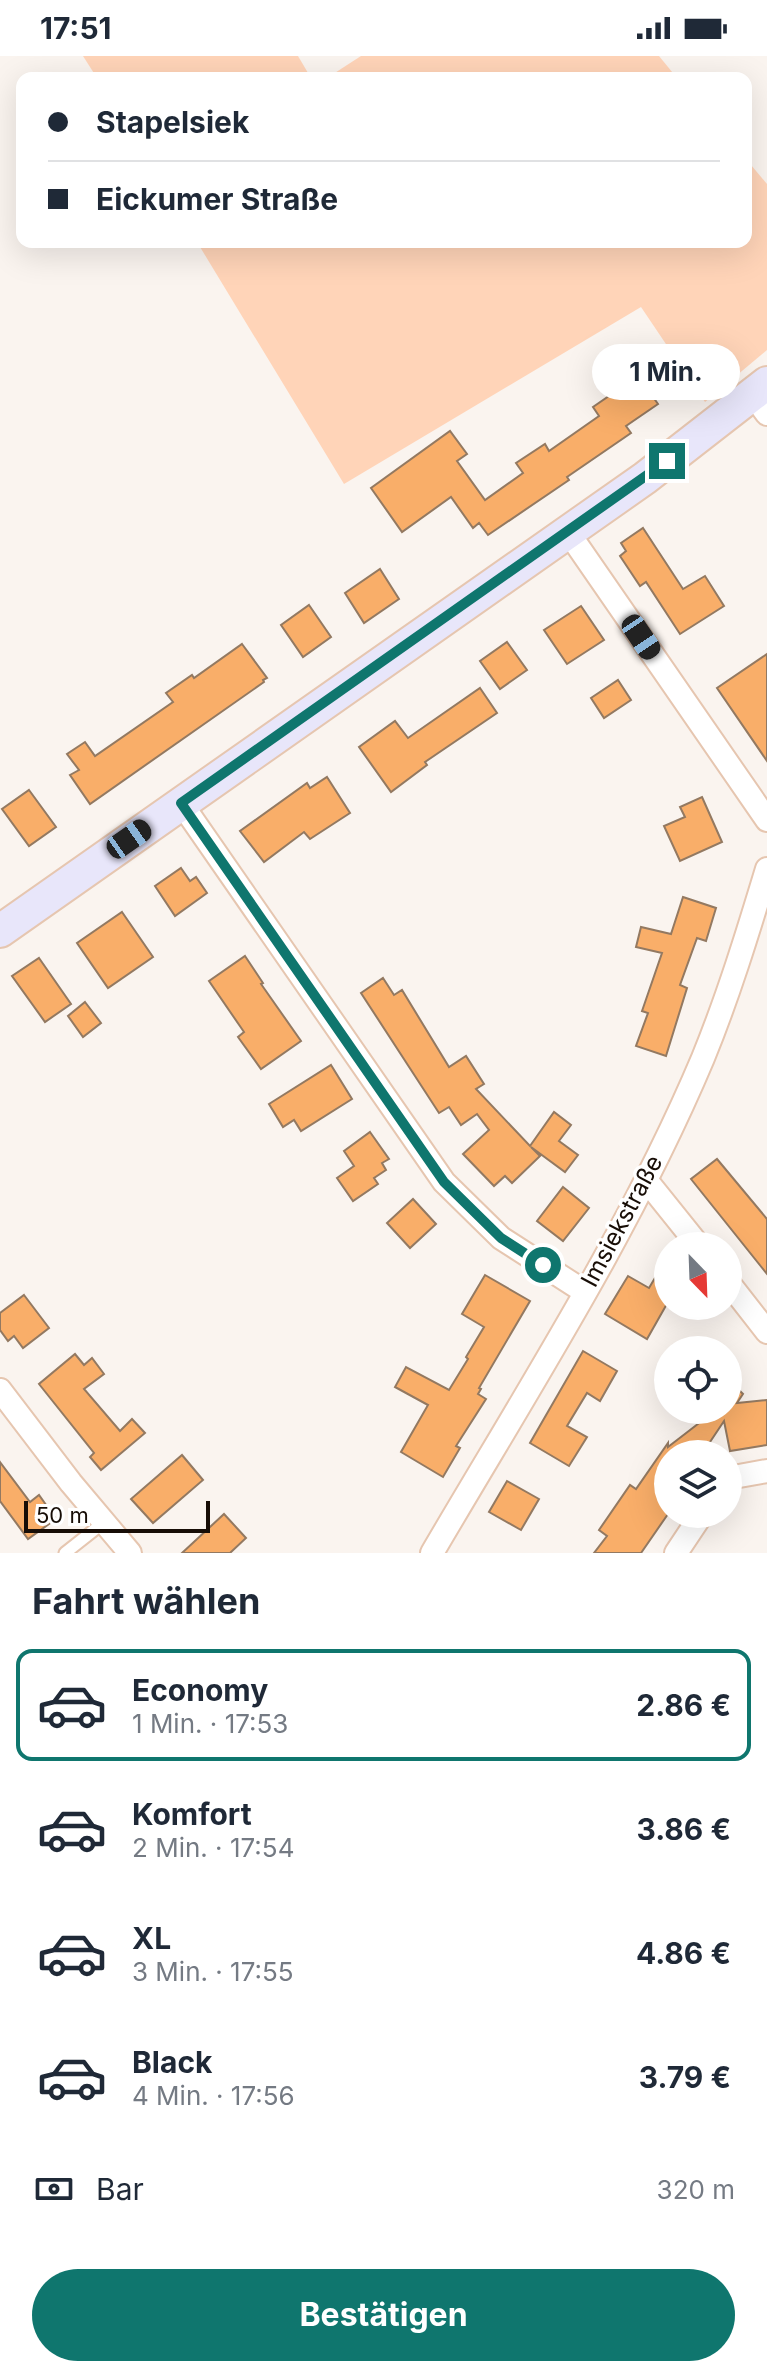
<!DOCTYPE html>
<html lang="de">
<head>
<meta charset="utf-8">
<style>
  :root { --surface:#fff; --page:#f2f2f3; --text:#1f2937; --muted:#747a83; --line:#e0e1e3; --accent:#0f766e }
  body { margin:0; font-family:Inter,sans-serif; background:var(--page); color:var(--text); height:100vh; display:flex; flex-direction:column; font-size:30px; white-space:nowrap }
  * { box-sizing:border-box; margin:0 }
  p { font-size:26px; color:var(--muted) }
  .icon { flex:none; width:44px; height:44px; fill:none; stroke:currentColor; stroke-width:2; stroke-linecap:round; stroke-linejoin:round }
  .map { position:relative; height:1497px; overflow:hidden }
  .side { display:flex; flex-direction:column; background:var(--surface); flex:1 }
  .side>* { flex:none }
  .hud { position:absolute; left:16px; top:16px; width:736px; height:176px; border-radius:16px; box-shadow:0 8px 32px #0002; display:grid; align-content:center; height:176px; padding:0 32px; background:var(--surface) }
  .needle { width:52px; rotate:157deg }
  .controls { position:absolute; left:654px; top:1176px; display:grid; gap:16px }
  .controls a { display:grid; place-items:center; width:88px; height:88px; border-radius:50%; background:var(--surface); box-shadow:0 8px 32px #0002; font-size:40px }
  .scale { position:absolute; left:24px; bottom:20px; width:186px; box-sizing:border-box; padding-left:8px; border:4px solid #170d06; border-top:0; font-size:22px; line-height:28px; white-space:nowrap; color:#170d06; -webkit-text-stroke:6px #fff; paint-order:stroke }
  .end { position:absolute; width:36px; height:36px; margin:-18px; border:10px solid #0f766e; background:#fff; box-shadow:0 0 0 4px #fff }
  .from { border-radius:50% }
  .bubble { position:absolute; height:56px; border-radius:28px; background:var(--surface); box-shadow:0 8px 32px #0002; font-size:26px; font-weight:700; line-height:56px; text-align:center }
  .car { position:absolute; width:24px; height:48px; margin:-24px -12px; border-radius:10px; box-shadow:0 0 6px 2px #0007; background:linear-gradient(#222 24%,#8ab4d8 0 40%,#222 0 76%,#8ab4d8 0 86%,#222 0) }
  .hud b { display:flex; align-items:center; gap:28px; height:76px; font-size:30px }
  .hud b+b { border-top:2px solid var(--line) }
  .hud i { width:20px; height:20px; background:var(--text) }
  ul { padding:0; list-style:none }
  li { display:flex; align-items:center; gap:24px; height:112px; margin:0 16px 12px; padding:0 16px; border:4px solid transparent; border-radius:16px }
  li div { flex:1 }
  li b { display:block; font-size:30px }
  li em { font-style:normal; font-weight:700 }
  li.selected { border-color:var(--accent) }
  li>.icon { width:72px; height:72px; stroke-width:1.5 }
  h2 { padding:0 32px; font-size:36px; line-height:96px }
  .pay { display:flex; align-items:center; gap:20px; height:88px; padding:0 32px; font-size:30px }
  .pay p { margin-inline-start:auto }
  .primary-button { display:flex; gap:16px; margin-top:auto; padding:16px 32px }
  .primary-button a { flex:1; height:92px; border-radius:48px; background:var(--accent); color:#fff; font-size:32px; font-weight:700; line-height:92px; text-align:center }
  .status { display:flex; justify-content:space-between; align-items:center; height:56px; padding:0 40px; background:var(--surface); direction:ltr }
  .status svg { height:22px; fill:currentColor }
  .map>svg:first-child { display:block }
  .green { fill:#ffd4b8 }
  .building { fill:#f9ae69; stroke:#937961; stroke-width:2 }
  .lines { fill:none; stroke-linecap:round; stroke-linejoin:round }
  .service-casing { stroke:#e6c6b0; stroke-width:15 }
  .minor-casing { stroke:#e6c6b0; stroke-width:26 }
  .secondary-casing { stroke:#e6c6b0; stroke-width:36 }
  .service { stroke:#fff; stroke-width:11 }
  .minor { stroke:#fff; stroke-width:22 }
  .secondary { stroke:#e8e6fa; stroke-width:32 }
  .route { stroke:#0f766e; stroke-width:10 }
  .labels { text-anchor:middle; stroke-width:7; stroke-linejoin:round; paint-order:stroke }
  .street-label { font-size:24px; fill:#170d06; stroke:#fff }
</style>
</head>
<body>
<div class="status"><b>17:51</b><svg viewBox="0 0 49 12"><path d="M0 12V9h3v3zM5 12V6h3v6zM10 12V3h3v9zM15 12V0h3v12zM26 1h20v11H26zM47 4h2v5h-2z"/></svg></div>
<div class="map">
<svg width="767" height="1497" viewBox="0 0 767 1497">
  <rect width="100%" height="100%" fill="#faf4ef"/>
  <!-- green -->
  <g class="green">
    <path d="M83,0H298L311,22H97Z"/>
    <path d="M361,0H659L677,22H327Z"/>
    <path d="M746,103L767,128V294L705,346L641,251L344,428L197,186H746Z"/>
  </g>
  <!-- building -->
  <g class="building">
    <path d="M638,320L658,348L626,370L631,377L567,421L569,424L488,479L479,467L473,472L451,441L402,476L371,432L450,375L467,398L457,405L485,444L523,417L516,407L545,388L549,395L599,360L593,351Z"/>
    <path d="M643,472L683,533L705,520L724,550L680,578L646,526L640,530L620,500L626,495L621,487Z"/>
    <path d="M380,513L399,543L364,567L345,537Z"/>
    <path d="M309,549L331,581L303,601L281,569Z"/>
    <path d="M581,550L604,584L567,608L544,574Z"/>
    <path d="M507,586L527,614L500,633L480,605Z"/>
    <path d="M242,588L267,622L263,624L264,626L90,748L70,719L79,714L67,698L85,686L95,700L173,646L166,637L192,619L194,622Z"/>
    <path d="M767,598V705L717,632Z"/>
    <path d="M618,624L631,644L604,662L591,642Z"/>
    <path d="M480,632L497,657L425,706L427,709L391,736L359,691L395,665L408,682Z"/>
    <path d="M327,721L350,757L310,783L304,776L264,806L240,775L307,727L310,732Z"/>
    <path d="M29,734L56,771L29,790L2,753Z"/>
    <path d="M702,741L722,786L680,805L664,770L685,761L680,751Z"/>
    <path d="M181,812L190,825L196,821L207,837L175,860L155,830Z"/>
    <path d="M683,841L716,852L706,885L697,882L680,929L687,932L666,1000L636,990L648,957L642,955L662,897L636,891L641,871L671,878Z"/>
    <path d="M122,856L153,901L108,932L77,887Z"/>
    <path d="M245,900L263,927L261,928L301,985L261,1013L238,981L244,976L209,925Z"/>
    <path d="M39,902L71,948L45,966L12,920Z"/>
    <path d="M383,922L394,939L402,934L449,1011L466,1000L484,1028L476,1033L530,1090L554,1056L571,1069L559,1085L578,1099L565,1116L531,1091L540,1100L512,1127L505,1120L494,1130L463,1098L489,1074L477,1058L461,1069L449,1051L439,1057L361,937Z"/>
    <path d="M85,946L101,967L83,981L68,960Z"/>
    <path d="M331,1009L352,1043L301,1075L294,1064L283,1071L269,1048Z"/>
    <path d="M370,1076L389,1103L382,1107L386,1114L374,1122L378,1128L353,1145L337,1122L354,1110L344,1095Z"/>
    <path d="M717,1103L767,1163V1218L691,1123Z"/>
    <path d="M563,1131L589,1152L563,1185L537,1165Z"/>
    <path d="M413,1143L436,1168L410,1192L387,1167Z"/>
    <path d="M485,1219L530,1245L479,1332L481,1333L478,1338L486,1343L456,1390L460,1392L443,1421L401,1396L428,1349L395,1331L406,1311L449,1334L468,1303L466,1301L484,1271L462,1258Z"/>
    <path d="M628,1220L649,1232L655,1222L668,1230V1246L647,1283L605,1258Z"/>
    <path d="M24,1239L49,1272L23,1292L14,1280L8,1285L0,1274V1257Z"/>
    <path d="M583,1295L617,1315L600,1345L587,1337L567,1370L587,1381L569,1410L530,1387Z"/>
    <path d="M75,1298L84,1309L92,1302L104,1318L84,1333L120,1375L132,1363L145,1377L101,1414L90,1401L94,1397L39,1328Z"/>
    <path d="M740,1335L743,1338L737,1347L767,1344V1389L730,1395L724,1365L702,1398H668V1458L641,1497H594L607,1480L599,1474L630,1429L636,1433L668,1387V1391L716,1354H728V1344Z"/>
    <path d="M182,1399L203,1424L153,1467L131,1443Z"/>
    <path d="M0,1406L30,1446L39,1439L56,1463L28,1483L0,1445Z"/>
    <path d="M507,1425L539,1443L521,1474L489,1456Z"/>
    <path d="M224,1458L246,1482L230,1497H182Z"/>
  </g>
  <g class="lines">
    <!-- service casing -->
    <g class="service-casing">
      <path id="service" d="M65,1497L103,1467"/>
    </g>
    <!-- minor casing -->
    <g class="minor-casing">
      <g id="minor">
        <path d="M753,339L767,358"/>
        <path d="M568,476L767,764"/>
        <path d="M181,747L444,1126L501,1182L585,1236"/>
        <path d="M646,1124L699,1190"/>
        <path d="M728,1226L767,1276"/>
        <path d="M0,1334L71,1427L130,1497"/>
        <path d="M728,1422L767,1415"/>
        <path d="M432,1497C527,1335 630,1175 703,1002C728,941 748,876 767,813"/>
        <path d="M676,1497L702,1458"/>
      </g>
    </g>
    <!-- secondary casing -->
    <g class="secondary-casing">
      <path id="secondary" d="M0,875L645,422L767,327"/>
    </g>
    <!-- service -->
    <use href="#service" class="service"/>
    <!-- minor -->
    <use href="#minor" class="minor"/>
    <!-- secondary -->
    <use href="#secondary" class="secondary"/>
  </g>
  <g class="lines">
    <!-- route -->
    <path class="route" d="M543,1209L501,1182L444,1126L181,747L667,405"/>
  </g>
  <g class="labels">
    <!-- street labels -->
    <g class="street-label">
      <text transform="translate(622 1165) rotate(-62)" y="8">Imsiekstraße</text>
    </g>
  </g>
</svg>
<div class="controls">
<a><svg class="needle" viewBox="-14 -14 28 28"><path d="M0-13l5 13h-10z" fill="#e53935"/><path d="M0 13l5-13h-10z" fill="#747a83"/></svg></a>
<a><svg class="icon" aria-label="locate" viewBox="0 0 24 24"><circle cx="12" cy="12" r="6"/><path d="M12 2v4M12 18v4M2 12h4M18 12h4"/></svg></a>
<a><svg class="icon" aria-label="layers" viewBox="0 0 24 24"><path d="M12 4l9 5-9 5-9-5zM3 14l9 5 9-5"/></svg></a>
</div>
<div class="scale">50 m</div>
<i class="end from" style="left:543px;top:1209px"></i>
<i class="end" style="left:667px;top:405px"></i>
<div class="bubble" style="left:592px;top:288px;width:148px">1 Min.</div>
<i class="car" style="left:641px;top:581px;rotate:146deg"></i>
<i class="car" style="left:129px;top:783px;rotate:55deg"></i>
<div class="hud">
<b><i class="from"></i>Stapelsiek</b>
<b><i></i>Eickumer Straße</b>
</div>
</div>
<section class="side">
<h2>Fahrt wählen</h2>
<ul>
<li class="selected"><svg class="icon" aria-label="car" viewBox="0 0 24 24"><path d="M5 17H2v-5l4-1 3-4h7l3 4 3 1v5h-3M9 17h6M6 11h13"/><circle cx="7" cy="17" r="2"/><circle cx="17" cy="17" r="2"/></svg><div><b>Economy</b><p>1 Min. · 17:53</p></div><em>2.86 €</em></li>
<li><svg class="icon" aria-label="car" viewBox="0 0 24 24"><path d="M5 17H2v-5l4-1 3-4h7l3 4 3 1v5h-3M9 17h6M6 11h13"/><circle cx="7" cy="17" r="2"/><circle cx="17" cy="17" r="2"/></svg><div><b>Komfort</b><p>2 Min. · 17:54</p></div><em>3.86 €</em></li>
<li><svg class="icon" aria-label="car" viewBox="0 0 24 24"><path d="M5 17H2v-5l4-1 3-4h7l3 4 3 1v5h-3M9 17h6M6 11h13"/><circle cx="7" cy="17" r="2"/><circle cx="17" cy="17" r="2"/></svg><div><b>XL</b><p>3 Min. · 17:55</p></div><em>4.86 €</em></li>
<li><svg class="icon" aria-label="car" viewBox="0 0 24 24"><path d="M5 17H2v-5l4-1 3-4h7l3 4 3 1v5h-3M9 17h6M6 11h13"/><circle cx="7" cy="17" r="2"/><circle cx="17" cy="17" r="2"/></svg><div><b>Black</b><p>4 Min. · 17:56</p></div><em>3.79 €</em></li>
</ul>
<div class="pay"><svg class="icon" aria-label="cash" viewBox="0 0 24 24"><path d="M3 7h18v10H3z"/><circle cx="12" cy="12" r="2"/></svg>Bar<p>320 m</p></div>
<div class="primary-button"><a>Bestätigen</a></div>
</section>
</body>
</html>
